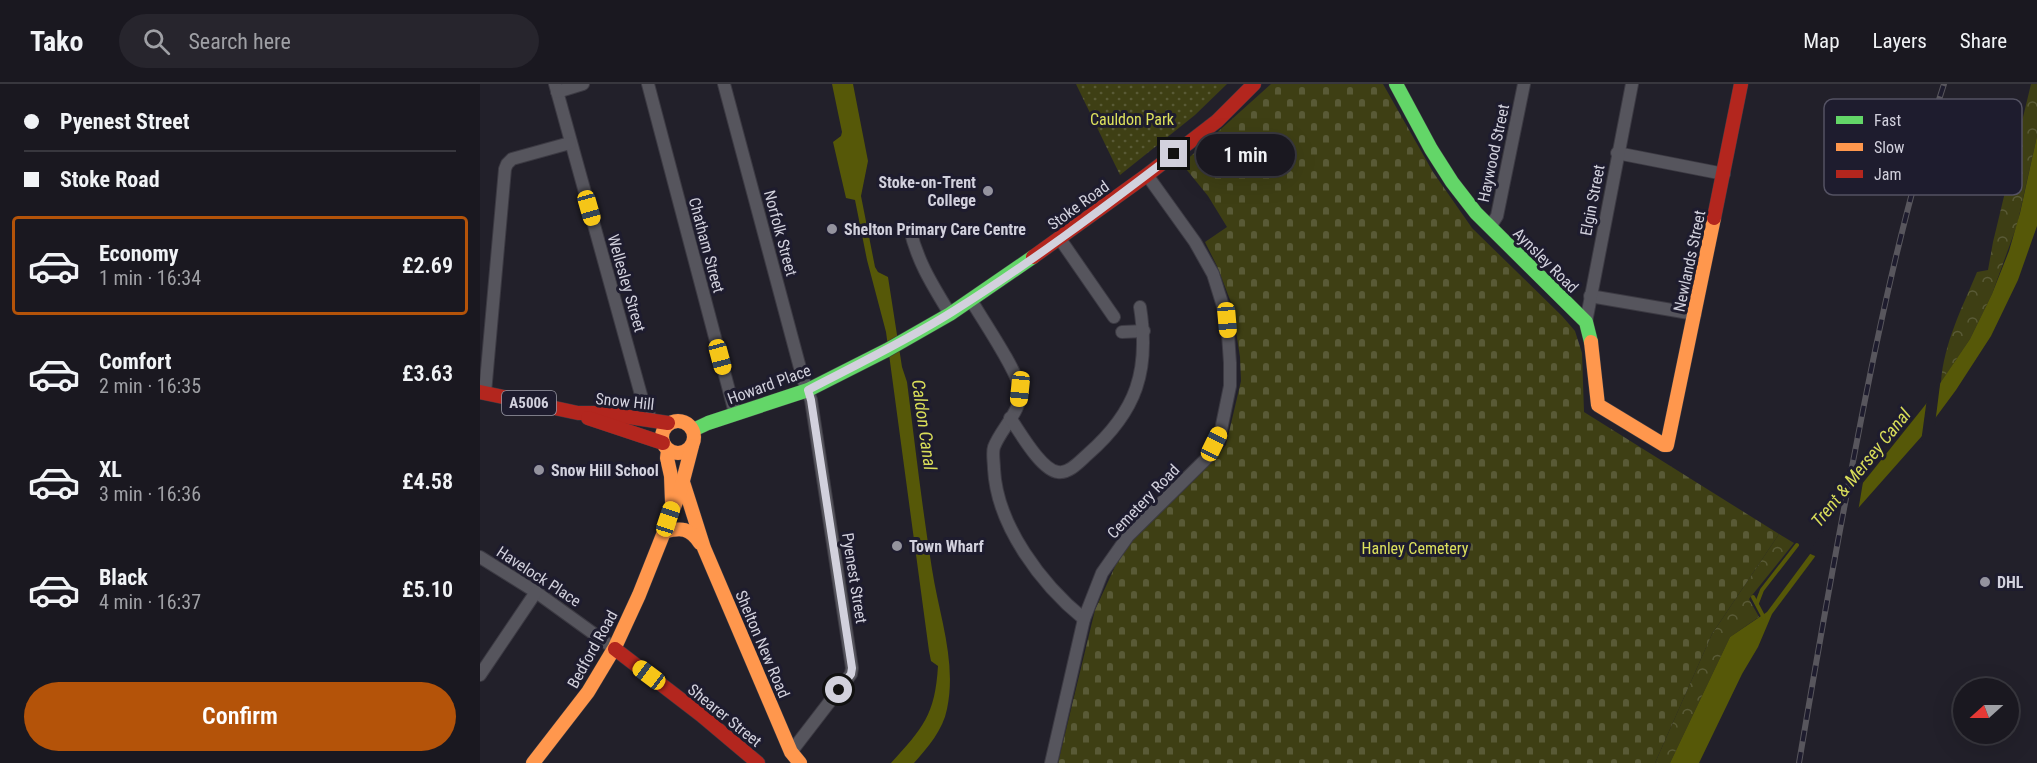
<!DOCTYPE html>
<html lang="en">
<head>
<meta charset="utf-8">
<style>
  :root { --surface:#1a1820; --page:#27252d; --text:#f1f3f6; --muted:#9fa0a5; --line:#38373e; --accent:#b45309 }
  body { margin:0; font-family:"Roboto Condensed",sans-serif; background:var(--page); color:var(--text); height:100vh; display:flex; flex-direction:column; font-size:22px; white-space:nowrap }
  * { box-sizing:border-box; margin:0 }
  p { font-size:20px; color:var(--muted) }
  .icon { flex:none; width:33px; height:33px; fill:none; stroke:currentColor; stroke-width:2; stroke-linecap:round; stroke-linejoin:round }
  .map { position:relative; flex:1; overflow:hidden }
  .sheet { display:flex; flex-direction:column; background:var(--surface); width:480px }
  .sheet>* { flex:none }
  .hud { display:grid; align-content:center; height:132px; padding:0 24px; background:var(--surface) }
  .needle { width:39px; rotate:249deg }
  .buttons { position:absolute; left:1473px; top:594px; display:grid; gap:12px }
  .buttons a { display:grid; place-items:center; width:66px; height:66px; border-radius:50%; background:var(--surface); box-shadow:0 6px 24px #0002,0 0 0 2px var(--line); font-size:30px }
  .end { position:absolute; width:27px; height:27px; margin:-14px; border:8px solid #d2d1dd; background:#111; box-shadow:0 0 0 3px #111 }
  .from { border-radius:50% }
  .bubble { position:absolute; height:42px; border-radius:21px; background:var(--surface); box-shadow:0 6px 24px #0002,0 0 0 2px var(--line); font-size:20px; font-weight:600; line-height:42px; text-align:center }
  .car { position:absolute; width:18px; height:36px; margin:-18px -9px; border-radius:8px; box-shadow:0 0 4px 2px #0007; background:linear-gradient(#f5c518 24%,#345 0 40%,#f5c518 0 76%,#345 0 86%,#f5c518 0) }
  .hud b { display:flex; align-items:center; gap:21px; height:57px; font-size:22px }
  .hud b+b { border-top:2px solid var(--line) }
  .hud i { width:15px; height:15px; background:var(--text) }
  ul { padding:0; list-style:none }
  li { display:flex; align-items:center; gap:18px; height:99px; margin:0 12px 9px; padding:0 12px; border:3px solid transparent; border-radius:6px }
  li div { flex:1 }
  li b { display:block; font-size:22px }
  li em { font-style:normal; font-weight:600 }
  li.selected { border-color:var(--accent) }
  li>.icon { width:54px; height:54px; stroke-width:1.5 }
  .primary-button { display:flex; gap:12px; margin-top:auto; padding:12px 24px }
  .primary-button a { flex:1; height:69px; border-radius:36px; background:var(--accent); color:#fff; font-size:24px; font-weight:600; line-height:69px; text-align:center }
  header { display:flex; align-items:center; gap:36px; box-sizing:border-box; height:84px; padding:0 30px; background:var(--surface); border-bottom:2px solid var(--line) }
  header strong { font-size:28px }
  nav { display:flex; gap:33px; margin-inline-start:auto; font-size:21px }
  .search { width:420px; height:54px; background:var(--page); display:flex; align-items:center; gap:15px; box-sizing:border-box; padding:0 21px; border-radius:33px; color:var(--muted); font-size:22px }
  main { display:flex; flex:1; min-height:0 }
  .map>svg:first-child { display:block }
  .forest { fill:url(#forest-crowns) }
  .cemetery { fill:url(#cemetery-stones) }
  .park { fill:url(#park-dots) }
  .water { fill:#565808 }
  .pier { fill:#22202a }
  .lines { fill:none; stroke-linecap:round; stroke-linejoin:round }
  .stream { stroke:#565808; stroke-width:4 }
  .street-casing { stroke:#3c3a43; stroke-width:14 }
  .fast-casing { stroke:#3c3a43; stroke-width:15 }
  .slow-casing { stroke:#3c3a43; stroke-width:15 }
  .jam-casing { stroke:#3c3a43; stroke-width:15 }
  .street { stroke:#56555d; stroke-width:12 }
  .fast { stroke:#63d668; stroke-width:14 }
  .slow { stroke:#ff974d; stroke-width:14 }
  .jam { stroke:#b3261e; stroke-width:14 }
  .rail-casing { stroke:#58565d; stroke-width:6 }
  .rail { stroke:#1e1c2e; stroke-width:4; stroke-dasharray:11; stroke-linecap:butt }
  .route { stroke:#d2d1dd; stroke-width:8 }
  .poi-dot { fill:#94939e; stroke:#1e1c2e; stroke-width:2 }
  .labels { text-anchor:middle; stroke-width:6; stroke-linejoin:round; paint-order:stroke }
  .shield { fill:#1e1c2e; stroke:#9c9ba8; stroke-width:1.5 }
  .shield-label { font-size:15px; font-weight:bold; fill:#d2d1dd }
  .park-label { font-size:16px; fill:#dde15d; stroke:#1e1c2e }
  .street-label { font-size:16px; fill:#d2d1dd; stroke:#1e1c2e }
  .poi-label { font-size:16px; font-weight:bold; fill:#d2d1dd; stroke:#1e1c2e; text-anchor:start }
  .water-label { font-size:18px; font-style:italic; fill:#d9dd59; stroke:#1e1c2e }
  .key { fill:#1e1c2e; stroke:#545263; stroke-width:1.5 }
  .key-label { font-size:16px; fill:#d2d1dd }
</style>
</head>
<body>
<header>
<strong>Tako</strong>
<div class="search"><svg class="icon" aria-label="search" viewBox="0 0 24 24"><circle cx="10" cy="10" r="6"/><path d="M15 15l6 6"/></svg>Search here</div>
<nav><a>Map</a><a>Layers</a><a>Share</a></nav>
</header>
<main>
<section class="sheet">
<div class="hud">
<b><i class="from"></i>Pyenest Street</b>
<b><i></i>Stoke Road</b>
</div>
<ul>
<li class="selected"><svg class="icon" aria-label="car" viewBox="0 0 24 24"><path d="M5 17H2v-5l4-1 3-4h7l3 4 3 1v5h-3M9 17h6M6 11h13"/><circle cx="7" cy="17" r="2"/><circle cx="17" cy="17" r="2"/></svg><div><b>Economy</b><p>1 min · 16:34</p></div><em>£2.69</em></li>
<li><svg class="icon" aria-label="car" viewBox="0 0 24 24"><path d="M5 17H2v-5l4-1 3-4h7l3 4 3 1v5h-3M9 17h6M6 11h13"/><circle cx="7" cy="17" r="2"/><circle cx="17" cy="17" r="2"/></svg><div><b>Comfort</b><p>2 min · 16:35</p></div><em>£3.63</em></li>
<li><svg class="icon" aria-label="car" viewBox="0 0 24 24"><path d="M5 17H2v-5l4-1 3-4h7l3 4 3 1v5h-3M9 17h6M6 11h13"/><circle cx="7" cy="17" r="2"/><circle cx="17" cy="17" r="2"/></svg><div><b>XL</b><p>3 min · 16:36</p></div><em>£4.58</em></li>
<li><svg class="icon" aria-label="car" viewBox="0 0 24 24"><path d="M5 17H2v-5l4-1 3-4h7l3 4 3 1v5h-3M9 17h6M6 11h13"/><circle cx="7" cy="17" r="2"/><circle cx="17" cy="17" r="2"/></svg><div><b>Black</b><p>4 min · 16:37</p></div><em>£5.10</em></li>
</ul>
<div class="primary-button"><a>Confirm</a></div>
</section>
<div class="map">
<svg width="1557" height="679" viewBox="0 0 1557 679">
  <defs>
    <pattern id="forest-crowns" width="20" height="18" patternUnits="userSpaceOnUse" patternTransform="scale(1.5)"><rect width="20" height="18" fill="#3e3f14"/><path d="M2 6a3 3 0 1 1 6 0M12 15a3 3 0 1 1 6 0" fill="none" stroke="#595a36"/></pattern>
    <pattern id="cemetery-stones" width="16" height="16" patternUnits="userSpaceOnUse" patternTransform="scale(1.5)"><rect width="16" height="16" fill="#3e3f14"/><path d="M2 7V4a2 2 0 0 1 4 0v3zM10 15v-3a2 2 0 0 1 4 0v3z" fill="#595a36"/></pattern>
    <pattern id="park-dots" width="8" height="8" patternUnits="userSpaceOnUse" patternTransform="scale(1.5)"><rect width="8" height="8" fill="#3e3f14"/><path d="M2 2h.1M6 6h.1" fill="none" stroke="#595a36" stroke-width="1.8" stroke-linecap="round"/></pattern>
  </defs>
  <rect width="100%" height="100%" fill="#22202a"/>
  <!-- forest -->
  <g class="forest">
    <path d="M1551,0H1557V52L1537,141L1512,210L1490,255L1461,298C1464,259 1482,224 1497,188L1508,186L1513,158Z"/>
    <path d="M1299,450L1314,459L1269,515L1279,533L1250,553L1190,679H1175L1232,550Z"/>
  </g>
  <!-- cemetery -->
  <path class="cemetery" d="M791,0H903L953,88L992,144L1082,232L1095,247L1102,269L1104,328L1299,450L1232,550L1175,679H578L615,526L638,476L655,453L709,401L746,361L761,297L760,273L752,221L737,182L725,158L747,143L728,112L702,80Z"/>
  <!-- park -->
  <path class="park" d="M596,0H747L715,31L640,91Z"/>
  <!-- water -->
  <g class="water">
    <path d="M352,0H373L388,77L381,112L395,183L398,188L408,193L422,283L427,298C435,360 442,423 452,485C459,531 477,578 467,625C463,646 448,663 434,679H411C443,644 455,631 458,582L451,577L449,567L406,248L387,176L375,116L366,114L353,58L361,52L362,48Z"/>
    <path d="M1557,52V142L1538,196L1511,252L1476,306L1442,352L1334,474L1292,530L1278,563L1262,590L1219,679H1190L1250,553L1287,528L1382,400L1446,320L1490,255L1512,210L1529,167L1540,129Z"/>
  </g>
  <!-- pier -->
  <g class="pier">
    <path d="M1461,293L1455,340L1441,358L1447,314Z"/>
    <path d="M1384,392L1378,428L1334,478L1335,472L1328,469Z"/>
  </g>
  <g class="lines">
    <!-- stream -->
    <g class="stream">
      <path d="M1273,513L1284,534"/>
      <path d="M1277,519L1282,506L1317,461"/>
    </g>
    <!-- street casing -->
    <g class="street-casing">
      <g id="street">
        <path d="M75,0L163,318L171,335"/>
        <path d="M168,0L255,329"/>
        <path d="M244,0L323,295L331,316L372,584L371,590L311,668"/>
        <path d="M77,8L103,0"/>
        <path d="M1137,69L1244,90"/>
        <path d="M1010,143L1017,132L1044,0"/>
        <path d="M430,145C437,177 453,202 470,230"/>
        <path d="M580,155L634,233"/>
        <path d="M1110,212L1215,230"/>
        <path d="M491,216C502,235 537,286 540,305C543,326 521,344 514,363C512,369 514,378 514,385C517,442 562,501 604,535"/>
        <path d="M1106,238L1152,0"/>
        <path d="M642,248L664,247"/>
        <path d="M5,309L25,85L27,80L32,75L90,59"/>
        <path d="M530,334C540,348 561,386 578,388C589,390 600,377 608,370C657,327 670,286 660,223"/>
        <path d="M0,473L56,508L128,560"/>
        <path d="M0,591L56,508"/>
        <path d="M571,679L604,535L622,489L648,452L727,374L741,346L750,302V279L747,235L733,190L715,158L667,91"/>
      </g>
    </g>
    <!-- fast casing -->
    <g class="fast-casing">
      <g id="fast">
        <path d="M916,0L951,65L972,98L996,129L1106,238L1111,258"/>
        <path d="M213,346L228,339L328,306L407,266L470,230L553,173"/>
      </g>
    </g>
    <!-- slow casing -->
    <g class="slow-casing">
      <g id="slow">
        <path d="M1111,258L1118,321L1184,361H1187L1234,134"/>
        <circle cx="198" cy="353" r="16"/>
        <path d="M188,366L187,374L191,392L192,418"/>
        <path d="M203,398L224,464L311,668L320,679"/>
        <path d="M184,448C201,443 210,444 220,459"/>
        <path d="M53,679L108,608L135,563L159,511L200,408L212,362"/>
      </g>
    </g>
    <!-- jam casing -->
    <g class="jam-casing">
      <g id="jam">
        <path d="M1234,134L1261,0"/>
        <path d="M553,173L667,91L737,37L774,0"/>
        <path d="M0,308L98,329H123L188,339"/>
        <path d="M108,334L183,359"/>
        <path d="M135,565L221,631L278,679"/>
      </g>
    </g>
    <!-- street -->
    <use href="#street" class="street"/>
    <!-- fast -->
    <use href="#fast" class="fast"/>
    <!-- slow -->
    <use href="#slow" class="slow"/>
    <!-- jam -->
    <use href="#jam" class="jam"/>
    <!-- rail casing -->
    <g class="rail-casing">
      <path id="rail" d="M1319,679C1337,572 1356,464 1377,357C1400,237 1426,117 1464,0"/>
    </g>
    <!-- rail -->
    <use href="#rail" class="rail"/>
  </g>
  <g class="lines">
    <!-- route -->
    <path class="route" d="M359,606L371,590L372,584L331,316L328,306C376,281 426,257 472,228C549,180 622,125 694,70"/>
  </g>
  <!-- markers -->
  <g class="poi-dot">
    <circle cx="508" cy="107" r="6"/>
    <circle cx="352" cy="145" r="6"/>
    <circle cx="59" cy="386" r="6"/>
    <circle cx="417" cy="462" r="6"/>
    <circle cx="1505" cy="498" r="6"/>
  </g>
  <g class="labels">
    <!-- shield labels -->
    <rect class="shield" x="22" y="307" width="54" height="24" rx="4.5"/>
    <g class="shield-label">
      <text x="49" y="324">A5006</text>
    </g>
    <!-- park labels -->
    <g class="park-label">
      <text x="652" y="41">Cauldon Park</text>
      <text x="935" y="470">Hanley Cemetery</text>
    </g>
    <!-- street labels -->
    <g class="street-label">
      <text transform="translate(1013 69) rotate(-78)" y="6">Haywood Street</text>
      <text transform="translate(1112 116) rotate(-79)" y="6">Elgin Street</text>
      <text transform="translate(598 121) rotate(-36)" y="6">Stoke Road</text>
      <text transform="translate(301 149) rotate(75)" y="6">Norfolk Street</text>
      <text transform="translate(227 161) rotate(75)" y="6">Chatham Street</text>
      <text transform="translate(1066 176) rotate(45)" y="6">Aynsley Road</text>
      <text transform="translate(1209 177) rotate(-78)" y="6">Newlands Street</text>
      <text transform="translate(147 199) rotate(74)" y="6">Wellesley Street</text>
      <text transform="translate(289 300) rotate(-20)" y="6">Howard Place</text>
      <text transform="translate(145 317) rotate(6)" y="6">Snow Hill</text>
      <text transform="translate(663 417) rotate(-46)" y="6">Cemetery Road</text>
      <text transform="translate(59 492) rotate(33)" y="6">Havelock Place</text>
      <text transform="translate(375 494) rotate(81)" y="6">Pyenest Street</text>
      <text transform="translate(283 560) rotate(67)" y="6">Shelton New Road</text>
      <text transform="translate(112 565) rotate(-61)" y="6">Bedford Road</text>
      <text transform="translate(245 631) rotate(39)" y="6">Shearer Street</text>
    </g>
    <!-- poi labels -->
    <g class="poi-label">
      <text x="496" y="104" text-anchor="end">Stoke-on-Trent<tspan x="496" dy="18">College</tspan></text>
      <text x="364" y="151">Shelton Primary Care Centre</text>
      <text x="71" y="392">Snow Hill School</text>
      <text x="429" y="468">Town Wharf</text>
      <text x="1517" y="504">DHL</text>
    </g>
    <!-- water labels -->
    <g class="water-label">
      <text transform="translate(444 341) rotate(82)" y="6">Caldon Canal</text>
      <text transform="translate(1381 384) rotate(-51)" y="6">Trent &amp; Mersey Canal</text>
    </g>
  </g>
  <!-- legend -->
  <rect x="1344" y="15" width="198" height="96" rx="9" class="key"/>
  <rect x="1356" y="32" width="27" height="8" fill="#63d668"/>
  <rect x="1356" y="59" width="27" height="8" fill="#ff974d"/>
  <rect x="1356" y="86" width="27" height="8" fill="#b3261e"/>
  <g class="key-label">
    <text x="1394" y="42">Fast</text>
    <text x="1394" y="69">Slow</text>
    <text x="1394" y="96">Jam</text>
  </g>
</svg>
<div class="buttons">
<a><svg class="needle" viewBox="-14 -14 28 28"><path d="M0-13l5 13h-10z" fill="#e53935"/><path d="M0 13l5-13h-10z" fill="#9fa0a5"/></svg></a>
</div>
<i class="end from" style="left:359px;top:606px"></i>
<i class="end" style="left:694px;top:70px"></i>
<div class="bubble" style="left:716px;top:50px;width:99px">1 min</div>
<i class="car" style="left:109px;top:124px;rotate:164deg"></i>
<i class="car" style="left:747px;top:236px;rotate:175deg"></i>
<i class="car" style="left:240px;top:273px;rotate:165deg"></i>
<i class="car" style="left:540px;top:305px;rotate:186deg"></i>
<i class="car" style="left:734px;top:360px;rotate:26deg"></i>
<i class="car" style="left:188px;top:435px;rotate:18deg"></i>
<i class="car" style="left:169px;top:591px;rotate:307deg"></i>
</div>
</main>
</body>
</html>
